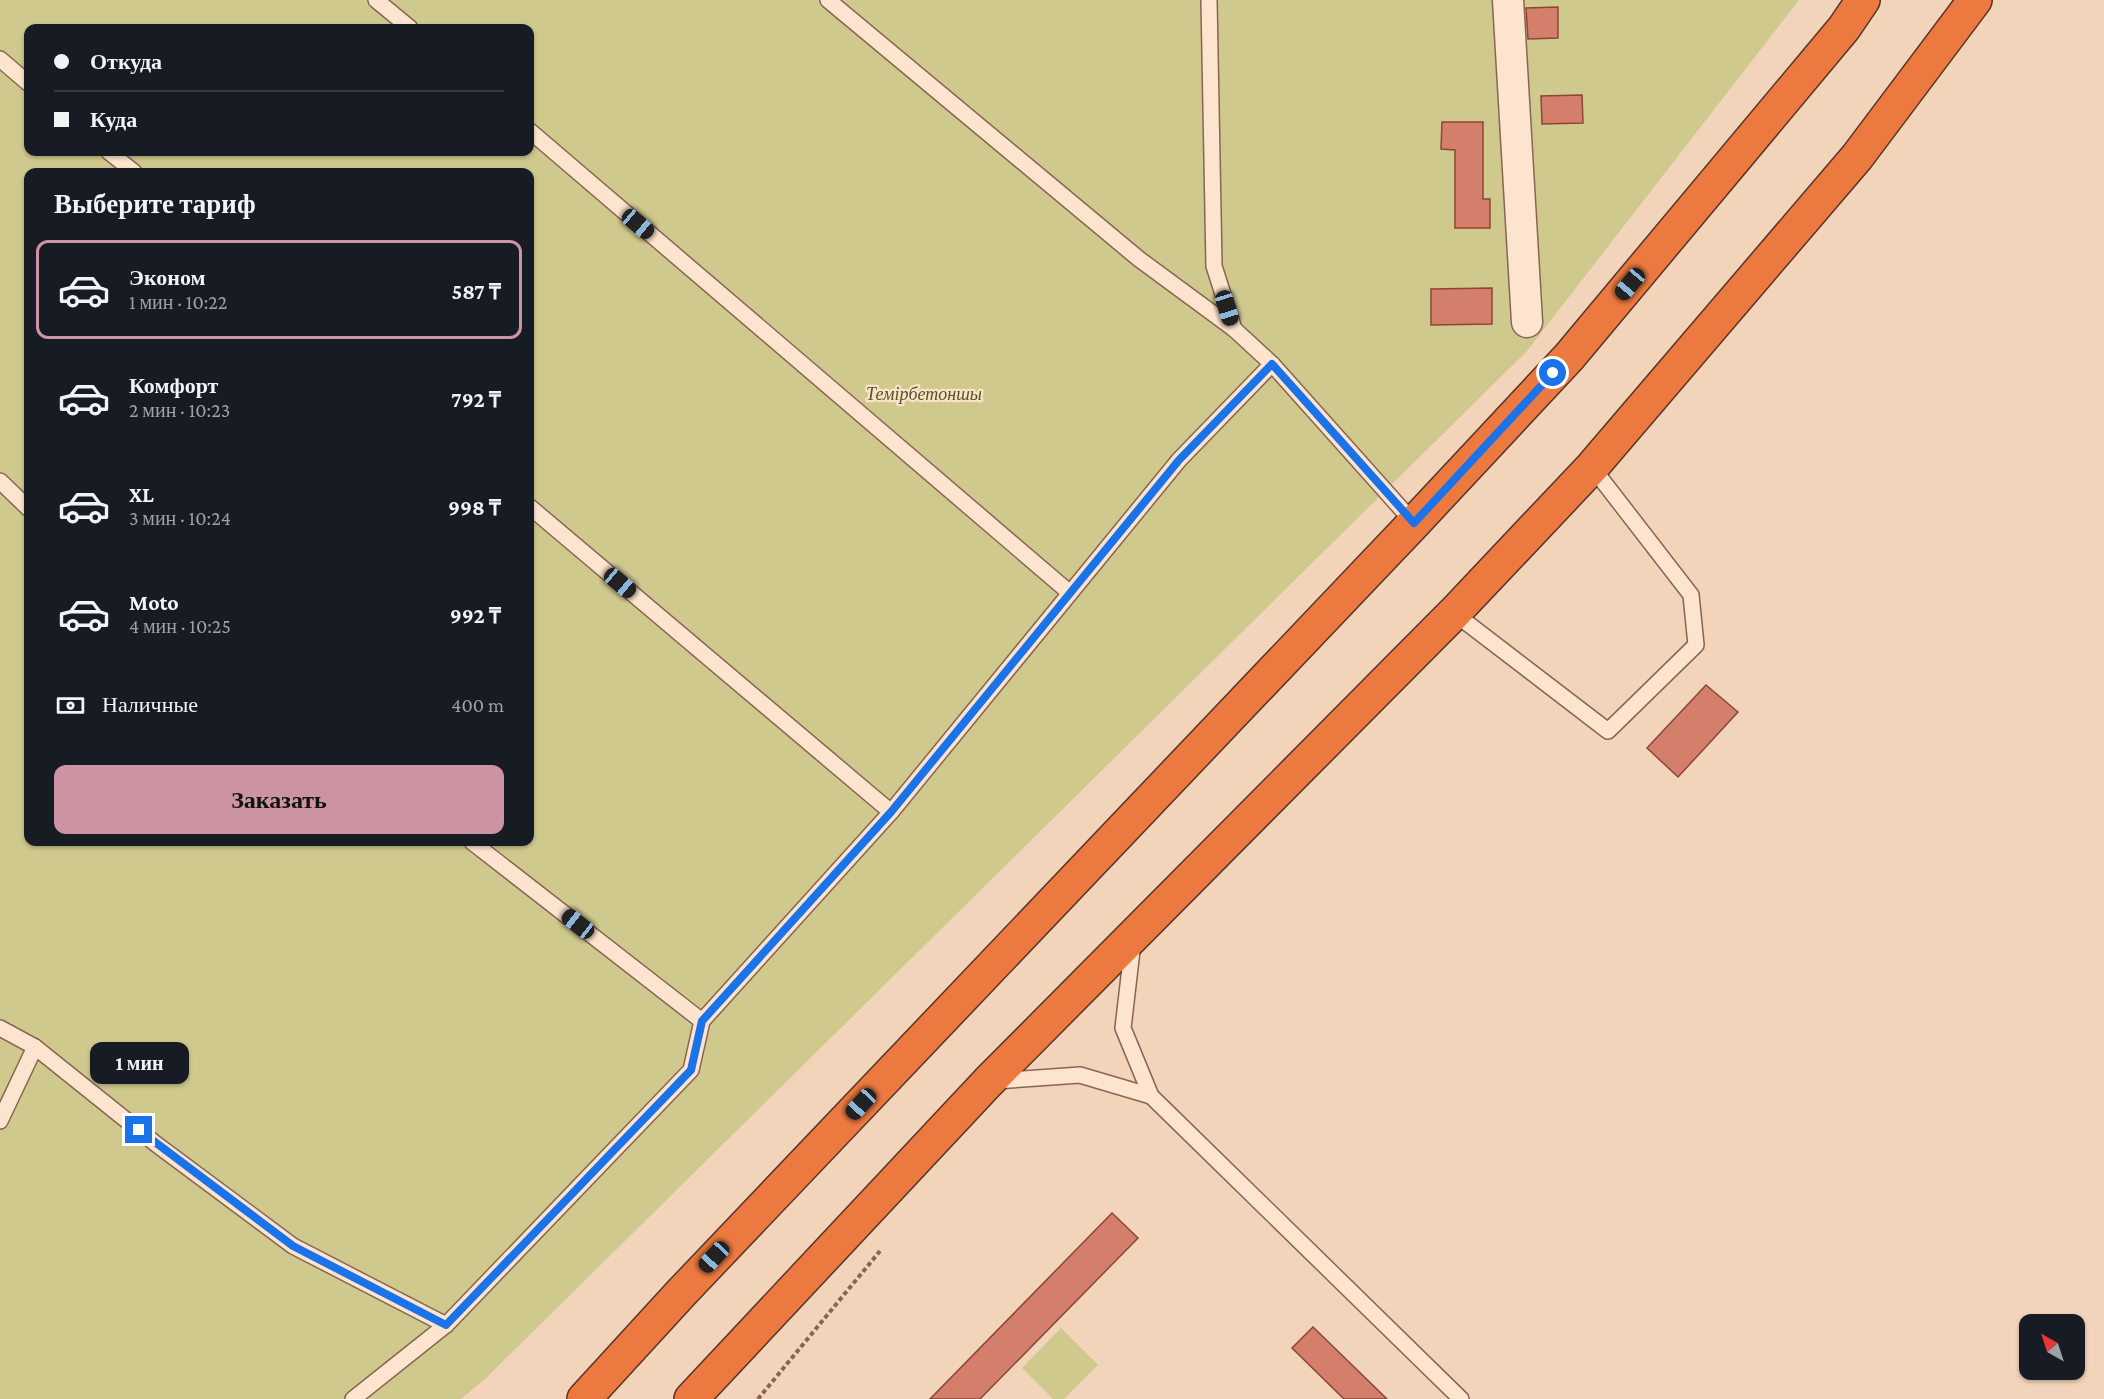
<!DOCTYPE html>
<html lang="ru">
<head>
<meta charset="utf-8">
<style>
  :root { --surface:#171b24; --page:#242831; --text:#f1f3f6; --muted:#9ea1a6; --line:#363941; --accent:#cc93a2 }
  body { margin:0; font-family:"Crimson Pro",serif; background:var(--page); color:var(--text); height:100vh; display:flex; flex-direction:column; font-size:22px; white-space:nowrap }
  * { box-sizing:border-box; margin:0 }
  p { font-size:20px; color:var(--muted) }
  .icon { flex:none; width:33px; height:33px; fill:none; stroke:currentColor; stroke-width:2; stroke-linecap:round; stroke-linejoin:round }
  .map { position:relative; flex:1; overflow:hidden }
  .drawer { position:absolute; left:24px; top:168px; width:510px; height:678px; display:flex; flex-direction:column; background:var(--surface); border-radius:12px; box-shadow:0 2px 4px #0004 }
  .drawer>* { flex:none }
  .guide { position:absolute; left:24px; top:24px; width:510px; height:132px; border-radius:12px; box-shadow:0 2px 4px #0004; display:grid; align-content:center; height:132px; padding:0 30px; background:var(--surface) }
  .needle { width:39px; rotate:321deg }
  .controls { position:absolute; left:2019px; top:1314px; display:grid; gap:12px }
  .controls a { display:grid; place-items:center; width:66px; height:66px; border-radius:12px; background:var(--surface); box-shadow:0 2px 4px #0004; font-size:30px }
  .end { position:absolute; width:27px; height:27px; margin:-14px; border:8px solid #1a73e8; background:#fff; box-shadow:0 0 0 3px #fff }
  .from { border-radius:50% }
  .bubble { position:absolute; height:42px; border-radius:12px; background:var(--surface); box-shadow:0 2px 4px #0004; font-size:20px; font-weight:700; line-height:42px; text-align:center }
  .car { position:absolute; width:18px; height:36px; margin:-18px -9px; border-radius:8px; box-shadow:0 0 4px 2px #0007; background:linear-gradient(#222 24%,#8ab4d8 0 40%,#222 0 76%,#8ab4d8 0 86%,#222 0) }
  .guide b { display:flex; align-items:center; gap:21px; height:57px; font-size:22px }
  .guide b+b { border-top:2px solid var(--line) }
  .guide i { width:15px; height:15px; background:var(--text) }
  ul { padding:0; list-style:none }
  li { display:flex; align-items:center; gap:18px; height:99px; margin:0 12px 9px; padding:0 18px; border:3px solid transparent; border-radius:12px }
  li div { flex:1 }
  li b { display:block; font-size:22px }
  li em { font-style:normal; font-weight:700 }
  li.on { border-color:var(--accent) }
  li>.icon { width:54px; height:54px; stroke-width:1.5 }
  h2 { padding:0 30px; font-size:27px; line-height:72px }
  .pay { display:flex; align-items:center; gap:15px; height:66px; padding:0 30px; font-size:22px }
  .pay p { margin-inline-start:auto }
  .cta { display:flex; gap:12px; margin-top:auto; padding:12px 30px }
  .cta a { flex:1; height:69px; border-radius:12px; background:var(--accent); color:#111; font-size:24px; font-weight:700; line-height:69px; text-align:center }
  .map>svg:first-child { display:block }
  .green { fill:#d0c98e; fill-rule:evenodd }
  .building { fill:#d47f6c; stroke:#8c4536; stroke-width:1.5 }
  .lines { fill:none; stroke-linecap:round; stroke-linejoin:round }
  .lane-casing { stroke:#8a6453; stroke-width:18 }
  .street-casing { stroke:#8a6453; stroke-width:33 }
  .highway-casing { stroke:#573328; stroke-width:36 }
  .path { stroke:#8a6453; stroke-width:4; stroke-dasharray:4.5 3; stroke-linecap:butt }
  .lane { stroke:#fce4ce; stroke-width:15 }
  .street { stroke:#fce4ce; stroke-width:30 }
  .highway { stroke:#ec7940; stroke-width:33 }
  .route { stroke:#1a73e8; stroke-width:8 }
  .labels { text-anchor:middle; stroke-width:4.5; stroke-linejoin:round; paint-order:stroke }
  .park-label { font-size:18px; font-style:italic; fill:#55561e; stroke:#f9e1ca }
</style>
</head>
<body>
<div class="map">
<svg width="2104" height="1399" viewBox="0 0 2104 1399">
  <rect width="100%" height="100%" fill="#f2d4ba"/>
  <!-- green -->
  <g class="green">
    <path d="M0,0H1799L1527,351L485,1379L461,1399H0ZM28,28H530V152H28ZM28,172H530V842H28Z"/>
    <path d="M1061,1328L1098,1365L1064,1399H1053L1022,1368Z"/>
  </g>
  <!-- building -->
  <g class="building">
    <path d="M1558,7V38L1528,39L1526,8Z"/>
    <path d="M1582,95L1583,123L1542,124L1541,96Z"/>
    <path d="M1442,122H1483V199H1490V228H1455V150L1441,149Z"/>
    <path d="M1492,288V324L1431,325V289Z"/>
    <path d="M1706,685L1738,712L1678,777L1647,748Z"/>
    <path d="M1112,1213L1138,1238L980,1399H930Z"/>
    <path d="M1313,1327L1387,1399H1344L1292,1348Z"/>
  </g>
  <g class="lines">
    <!-- lane casing -->
    <g class="lane-casing">
      <g id="lane">
        <path d="M376,0L410,28"/>
        <path d="M828,0L1139,259L1234,329L1272,364L1414,523"/>
        <path d="M1209,0L1214,266L1234,329"/>
        <path d="M0,59L28,83"/>
        <path d="M530,131L1070,593"/>
        <path d="M109,152L134,172"/>
        <path d="M0,481L28,508"/>
        <path d="M530,507L891,812"/>
        <path d="M1454,613L1608,731L1696,645L1691,595L1592,467"/>
        <path d="M472,842L702,1021"/>
        <path d="M1133,942L1123,1028L1151,1096L1461,1399"/>
        <path d="M0,1028L35,1047L156,1144L293,1246L446,1325"/>
        <path d="M995,1081L1080,1075L1151,1096"/>
        <path d="M0,1121L35,1047"/>
        <path d="M353,1399L446,1325L691,1070L702,1021L891,812L1179,460L1272,364"/>
      </g>
    </g>
    <!-- street casing -->
    <g class="street-casing">
      <path id="street" d="M1508,0L1527,322"/>
    </g>
    <!-- highway casing -->
    <g class="highway-casing">
      <g id="highway">
        <path d="M584,1399L682,1292L1414,523L1569,357L1844,28L1863,0"/>
        <path d="M691,1399L988,1082L1454,613L1592,467L1857,157L1975,0"/>
      </g>
    </g>
    <!-- path -->
    <path class="path" d="M758,1399L880,1251"/>
    <!-- lane -->
    <use href="#lane" class="lane"/>
    <!-- street -->
    <use href="#street" class="street"/>
    <!-- highway -->
    <use href="#highway" class="highway"/>
  </g>
  <g class="lines">
    <!-- route -->
    <path class="route" d="M139,1130L293,1246L446,1325L691,1070L702,1021L891,812L1179,460L1272,364L1414,523L1553,373"/>
  </g>
  <g class="labels">
    <!-- park labels -->
    <g class="park-label">
      <text x="924" y="400">Темірбетоншы</text>
    </g>
  </g>
</svg>
<div class="controls">
<a><svg class="needle" viewBox="-14 -14 28 28"><path d="M0-13l5 13h-10z" fill="#e53935"/><path d="M0 13l5-13h-10z" fill="#9ea1a6"/></svg></a>
</div>
<i class="end from" style="left:1553px;top:373px"></i>
<i class="end" style="left:139px;top:1130px"></i>
<div class="bubble" style="left:90px;top:1042px;width:99px">1 мин</div>
<i class="car" style="left:638px;top:224px;rotate:130deg"></i>
<i class="car" style="left:1630px;top:284px;rotate:220deg"></i>
<i class="car" style="left:1227px;top:308px;rotate:163deg"></i>
<i class="car" style="left:620px;top:583px;rotate:130deg"></i>
<i class="car" style="left:578px;top:924px;rotate:308deg"></i>
<i class="car" style="left:861px;top:1104px;rotate:223deg"></i>
<i class="car" style="left:714px;top:1257px;rotate:223deg"></i>
<div class="guide">
<b><i class="from"></i>Откуда</b>
<b><i></i>Куда</b>
</div>
<section class="drawer">
<h2>Выберите тариф</h2>
<ul>
<li class="on"><svg class="icon" aria-label="car" viewBox="0 0 24 24"><path d="M5 17H2v-5l4-1 3-4h7l3 4 3 1v5h-3M9 17h6M6 11h13"/><circle cx="7" cy="17" r="2"/><circle cx="17" cy="17" r="2"/></svg><div><b>Эконом</b><p>1 мин · 10:22</p></div><em>587 ₸</em></li>
<li><svg class="icon" aria-label="car" viewBox="0 0 24 24"><path d="M5 17H2v-5l4-1 3-4h7l3 4 3 1v5h-3M9 17h6M6 11h13"/><circle cx="7" cy="17" r="2"/><circle cx="17" cy="17" r="2"/></svg><div><b>Комфорт</b><p>2 мин · 10:23</p></div><em>792 ₸</em></li>
<li><svg class="icon" aria-label="car" viewBox="0 0 24 24"><path d="M5 17H2v-5l4-1 3-4h7l3 4 3 1v5h-3M9 17h6M6 11h13"/><circle cx="7" cy="17" r="2"/><circle cx="17" cy="17" r="2"/></svg><div><b>XL</b><p>3 мин · 10:24</p></div><em>998 ₸</em></li>
<li><svg class="icon" aria-label="car" viewBox="0 0 24 24"><path d="M5 17H2v-5l4-1 3-4h7l3 4 3 1v5h-3M9 17h6M6 11h13"/><circle cx="7" cy="17" r="2"/><circle cx="17" cy="17" r="2"/></svg><div><b>Moto</b><p>4 мин · 10:25</p></div><em>992 ₸</em></li>
</ul>
<div class="pay"><svg class="icon" aria-label="cash" viewBox="0 0 24 24"><path d="M3 7h18v10H3z"/><circle cx="12" cy="12" r="2"/></svg>Наличные<p>400 m</p></div>
<div class="cta"><a>Заказать</a></div>
</section>
</div>
</body>
</html>
